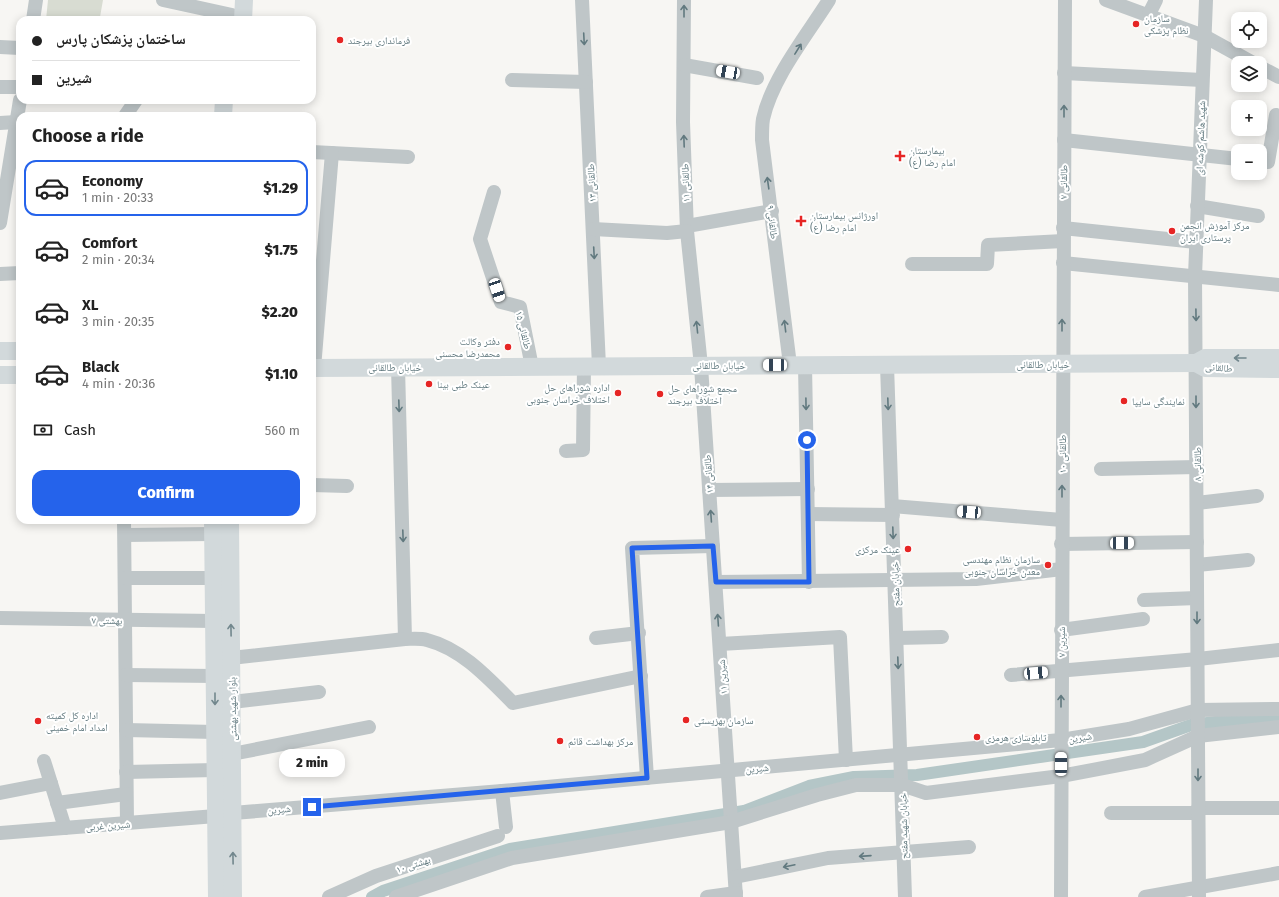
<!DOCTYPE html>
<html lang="en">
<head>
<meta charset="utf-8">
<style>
  :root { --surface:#fff; --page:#f6f6f6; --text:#222; --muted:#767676; --line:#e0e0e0; --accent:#2563eb }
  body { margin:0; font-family:"Fira Sans","Noto Naskh Arabic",sans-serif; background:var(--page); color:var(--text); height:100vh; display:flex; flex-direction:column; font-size:15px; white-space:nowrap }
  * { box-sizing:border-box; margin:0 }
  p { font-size:13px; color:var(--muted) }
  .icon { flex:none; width:22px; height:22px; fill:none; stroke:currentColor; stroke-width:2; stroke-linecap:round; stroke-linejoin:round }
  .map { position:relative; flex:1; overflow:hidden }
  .side { position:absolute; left:16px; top:112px; width:300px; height:412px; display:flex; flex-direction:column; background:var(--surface); border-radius:12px; box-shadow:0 2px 10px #0003 }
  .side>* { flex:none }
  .banner { position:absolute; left:16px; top:16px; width:300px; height:88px; border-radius:12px; box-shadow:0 2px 10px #0003; display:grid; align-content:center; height:88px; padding:0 16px; background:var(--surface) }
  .buttons { position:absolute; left:1231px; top:12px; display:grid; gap:8px }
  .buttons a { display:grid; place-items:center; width:36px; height:36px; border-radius:8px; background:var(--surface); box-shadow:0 2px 10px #0003; font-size:20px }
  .end { position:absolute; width:18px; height:18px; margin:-9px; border:5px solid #2563eb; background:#fff; box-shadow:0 0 0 2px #fff }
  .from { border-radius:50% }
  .bubble { position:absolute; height:28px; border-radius:12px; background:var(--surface); box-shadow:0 2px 10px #0003; font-size:13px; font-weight:800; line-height:28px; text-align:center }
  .car { position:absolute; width:12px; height:24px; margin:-12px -6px; border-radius:5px; box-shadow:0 0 3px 1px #0007; background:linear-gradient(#fff 24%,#345 0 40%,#fff 0 76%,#345 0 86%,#fff 0) }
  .banner b { display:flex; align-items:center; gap:14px; height:38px; font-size:15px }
  .banner b+b { border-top:1px solid var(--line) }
  .banner i { width:10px; height:10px; background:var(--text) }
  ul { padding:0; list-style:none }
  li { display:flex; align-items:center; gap:12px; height:56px; margin:0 8px 6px; padding:0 8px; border:2px solid transparent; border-radius:12px }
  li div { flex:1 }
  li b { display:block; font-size:15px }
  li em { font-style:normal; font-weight:800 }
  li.current { border-color:var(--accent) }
  li>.icon { width:36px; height:36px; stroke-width:1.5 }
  h2 { padding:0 16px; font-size:18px; line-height:48px }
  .pay { display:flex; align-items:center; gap:10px; height:44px; padding:0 16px; font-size:15px }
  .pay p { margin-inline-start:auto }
  .cta { display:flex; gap:8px; margin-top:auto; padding:8px 16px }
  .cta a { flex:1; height:46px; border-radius:12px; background:var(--accent); color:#fff; font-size:16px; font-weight:800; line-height:46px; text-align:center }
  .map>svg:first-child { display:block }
  .park { fill:#d8dcd2 }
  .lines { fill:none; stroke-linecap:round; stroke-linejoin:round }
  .canal { stroke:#b4c6c7; stroke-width:12 }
  .minor { stroke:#bfc6c8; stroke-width:14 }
  .major { stroke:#d2d9db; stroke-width:18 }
  .oneway { stroke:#61797f }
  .oneway2 { stroke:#72878d }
  .route { stroke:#2563eb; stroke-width:5 }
  .poi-dot { fill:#e62524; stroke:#fff; stroke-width:1.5 }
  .labels { text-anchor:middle; stroke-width:4; stroke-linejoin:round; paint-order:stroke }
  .poi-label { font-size:10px; fill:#61797f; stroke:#fff; text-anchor:start }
  .street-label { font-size:10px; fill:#61797f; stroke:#fff }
</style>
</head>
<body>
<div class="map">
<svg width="1279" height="897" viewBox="0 0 1279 897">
  <rect width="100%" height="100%" fill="#f7f6f3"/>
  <!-- park -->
  <path class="park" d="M48,0H103L100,17L102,20H46Z"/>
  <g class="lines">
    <!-- canal -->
    <path class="canal" d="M372,897L383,891L510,849L744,811L809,786L854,777L917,775L1143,742L1191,725L1232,720L1279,721"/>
    <!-- minor -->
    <g class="minor">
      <path d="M163,0L232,15"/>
      <path d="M582,0L599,366"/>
      <path d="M684,0L683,122L687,231L701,366L736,897"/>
      <path d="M1106,0L1204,36L1253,63"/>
      <path d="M1149,14L1156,0"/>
      <path d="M33,20L36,0"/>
      <path d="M0,47L20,48"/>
      <path d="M684,65L757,78"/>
      <path d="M1260,67L1279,77"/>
      <path d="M1064,73L1202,80"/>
      <path d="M512,80L586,82"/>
      <path d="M0,87H20"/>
      <path d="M125,116L136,100"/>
      <path d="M0,123L16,122"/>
      <path d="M1064,140L1238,159"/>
      <path d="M312,152L408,157"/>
      <path d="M1268,162L1276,115"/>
      <path d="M494,192L480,239L501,302L520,307L532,367"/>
      <path d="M1197,206L1258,216"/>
      <path d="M0,223L20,100"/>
      <path d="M687,226L772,211"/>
      <path d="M1063,228L1196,242"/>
      <path d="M593,229L667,233L687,231"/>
      <path d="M1063,263L1279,285"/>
      <path d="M912,264H987L988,245L1063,241"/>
      <path d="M0,274L20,273"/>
      <path d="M790,365L762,140C762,133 762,125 763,119C772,78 807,35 829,0"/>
      <path d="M805,365L809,582"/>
      <path d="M887,365L905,897"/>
      <path d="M398,367L405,639"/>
      <path d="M314,368L332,153"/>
      <path d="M566,451L583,450L584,366"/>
      <path d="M1101,469L1197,467"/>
      <path d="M312,485L347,486"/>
      <path d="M709,490L808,489"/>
      <path d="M1197,503L1257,496"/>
      <path d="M892,506L1062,520"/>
      <path d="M808,514L893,515"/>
      <path d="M124,520L127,823"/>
      <path d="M125,535L213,534"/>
      <path d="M1061,544L1197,542"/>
      <path d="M1197,565L1248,560"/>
      <path d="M125,578H214"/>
      <path d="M716,582L976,579L1062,569"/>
      <path d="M1144,600L1197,598"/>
      <path d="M0,618L214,621"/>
      <path d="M1061,630L1143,619"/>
      <path d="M596,638L639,633"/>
      <path d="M897,638L942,637"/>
      <path d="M720,644L840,637L846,760"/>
      <path d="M231,658L405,639C412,639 420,638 427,640C462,649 488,678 513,703L641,676"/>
      <path d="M126,675L215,676"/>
      <path d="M1011,675L1198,659L1279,650"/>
      <path d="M232,702L319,692"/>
      <path d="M126,730L215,732"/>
      <path d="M232,754L369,727"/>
      <path d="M44,761L65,828"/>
      <path d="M126,772L215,770"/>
      <path d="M647,778L632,548L713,546"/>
      <path d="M502,791L506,827"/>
      <path d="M0,793L51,783"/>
      <path d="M57,803L126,794"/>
      <path d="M1198,808H1279"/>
      <path d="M233,813L502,791L1061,740L1129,729L1198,710L1279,709"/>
      <path d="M1111,813H1198"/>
      <path d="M0,833L216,816"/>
      <path d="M735,877L828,858L969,847"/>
      <path d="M329,897L376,876L498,836"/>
      <path d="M396,897L512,858L731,822L817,795L856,785H902L926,793L1061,776L1145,760L1198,736L1279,727"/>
      <path d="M707,897L736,893"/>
      <path d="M1061,897L1065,0"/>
      <path d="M1145,897L1279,873"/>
      <path d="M1199,897L1195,276L1206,0"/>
    </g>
    <!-- major -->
    <g class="major">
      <path d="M243,20L244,0"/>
      <path d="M223,116L224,100"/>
      <path d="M0,351H20"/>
      <path d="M1279,358H1205L1196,363L1205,368L1279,369"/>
      <path d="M312,368L1196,363"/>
      <path d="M0,375H20"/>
      <path d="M213,520L217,897"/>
      <path d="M230,520L233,897"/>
    </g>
  </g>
  <!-- one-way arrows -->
  <defs><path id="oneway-shaft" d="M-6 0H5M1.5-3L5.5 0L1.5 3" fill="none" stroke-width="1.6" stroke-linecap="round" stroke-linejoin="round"/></defs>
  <g class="oneway">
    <use href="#oneway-shaft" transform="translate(684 11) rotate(-90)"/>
    <use href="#oneway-shaft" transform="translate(584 39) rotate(87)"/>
    <use href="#oneway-shaft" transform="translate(798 49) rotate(-58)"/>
    <use href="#oneway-shaft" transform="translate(1064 111) rotate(-90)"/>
    <use href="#oneway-shaft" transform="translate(684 141) rotate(-92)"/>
    <use href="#oneway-shaft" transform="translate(768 183) rotate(-98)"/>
    <use href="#oneway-shaft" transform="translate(594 253) rotate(87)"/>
    <use href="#oneway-shaft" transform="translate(1196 315) rotate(89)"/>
    <use href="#oneway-shaft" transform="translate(1062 325) rotate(-90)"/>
    <use href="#oneway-shaft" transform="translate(785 326) rotate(-97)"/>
    <use href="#oneway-shaft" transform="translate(697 327) rotate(-96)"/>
    <use href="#oneway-shaft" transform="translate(1196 402) rotate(90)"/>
    <use href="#oneway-shaft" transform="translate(806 404) rotate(89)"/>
    <use href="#oneway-shaft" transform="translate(888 404) rotate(88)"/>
    <use href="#oneway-shaft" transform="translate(399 406) rotate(88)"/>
    <use href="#oneway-shaft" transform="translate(1062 491) rotate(-90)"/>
    <use href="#oneway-shaft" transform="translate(711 516) rotate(-94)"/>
    <use href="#oneway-shaft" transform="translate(893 533) rotate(88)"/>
    <use href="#oneway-shaft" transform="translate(403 536) rotate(88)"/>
    <use href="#oneway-shaft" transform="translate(1197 618) rotate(90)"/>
    <use href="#oneway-shaft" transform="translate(718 620) rotate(-94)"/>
    <use href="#oneway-shaft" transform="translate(898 663) rotate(88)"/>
    <use href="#oneway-shaft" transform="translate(1061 701) rotate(-90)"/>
    <use href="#oneway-shaft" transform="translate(1198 775) rotate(90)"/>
    <use href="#oneway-shaft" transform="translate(865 856) rotate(176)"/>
    <use href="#oneway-shaft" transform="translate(789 866) rotate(168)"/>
  </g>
  <g class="oneway2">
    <use href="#oneway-shaft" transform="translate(1240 358) rotate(-180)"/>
    <use href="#oneway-shaft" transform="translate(231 630) rotate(-91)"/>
    <use href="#oneway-shaft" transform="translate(215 699) rotate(90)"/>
    <use href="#oneway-shaft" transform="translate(233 858) rotate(-91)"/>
  </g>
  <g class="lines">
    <!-- route -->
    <path class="route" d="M312,807L647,778L632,548L713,546L716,582H809L807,440"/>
  </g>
  <!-- markers -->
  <g class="poi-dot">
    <circle cx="1136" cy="24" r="4"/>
    <circle cx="340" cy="40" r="4"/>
    <path d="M898 150h4v4h4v4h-4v4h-4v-4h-4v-4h4z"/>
    <path d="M799 215h4v4h4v4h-4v4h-4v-4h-4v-4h4z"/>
    <circle cx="1172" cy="231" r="4"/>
    <circle cx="508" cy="347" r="4"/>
    <circle cx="429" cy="384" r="4"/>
    <circle cx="618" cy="393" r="4"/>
    <circle cx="660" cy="394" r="4"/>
    <circle cx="1124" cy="401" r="4"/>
    <circle cx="908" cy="549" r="4"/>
    <circle cx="1048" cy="565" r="4"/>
    <circle cx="686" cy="720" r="4"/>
    <circle cx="38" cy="721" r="4"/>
    <circle cx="977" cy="737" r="4"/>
    <circle cx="560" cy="741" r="4"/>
  </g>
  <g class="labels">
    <!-- poi labels -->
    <g class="poi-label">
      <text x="1144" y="22">سازمان<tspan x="1144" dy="12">نظام پزشکی</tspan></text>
      <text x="348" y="44">فرمانداری بیرجند</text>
      <text x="909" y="154">بیمارستان<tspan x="909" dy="12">امام رضا (ع)</tspan></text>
      <text x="810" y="219">اورژانس بیمارستان<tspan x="810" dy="12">امام رضا (ع)</tspan></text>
      <text x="1180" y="229">مرکز آموزش انجمن<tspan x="1180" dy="12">پرستاری ایران</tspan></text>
      <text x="500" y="345" text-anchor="end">دفتر وکالت<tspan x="500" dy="12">محمدرضا محسنی</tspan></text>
      <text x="437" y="388">عینک طبی بینا</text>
      <text x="610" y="391" text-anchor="end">اداره شوراهای حل<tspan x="610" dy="12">اختلاف خراسان جنوبی</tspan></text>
      <text x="668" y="392">مجمع شوراهای حل<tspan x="668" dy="12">اختلاف بیرجند</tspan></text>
      <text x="1132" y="405">نمایندگی سایپا</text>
      <text x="900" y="553" text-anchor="end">عینک مرکزی</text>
      <text x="1040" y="563" text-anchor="end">سازمان نظام مهندسی<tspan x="1040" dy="12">معدن خراسان جنوبی</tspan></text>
      <text x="46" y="719">اداره کل کمیته<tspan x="46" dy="12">امداد امام خمینی</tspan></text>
      <text x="694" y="724">سازمان بهزیستی</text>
      <text x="985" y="741">تابلوسازی هرمزی</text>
      <text x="568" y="745">مرکز بهداشت قائم</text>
    </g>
    <!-- street labels -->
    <g class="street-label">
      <text transform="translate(1200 138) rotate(-88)" y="4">شهید هاشم کوشه ای</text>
      <text transform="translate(1063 182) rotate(-89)" y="4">طالقانی ۷</text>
      <text transform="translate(591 183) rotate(-93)" y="4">طالقانی ۱۳</text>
      <text transform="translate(685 183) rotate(-92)" y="4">طالقانی ۱۱</text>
      <text transform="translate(773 222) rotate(83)" y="4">طالقانی ۹</text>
      <text transform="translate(524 330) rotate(76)" y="4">طالقانی ۱۵</text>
      <text x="1043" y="368">خیابان طالقانی</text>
      <text x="719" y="369">خیابان طالقانی</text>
      <text x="395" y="371">خیابان طالقانی</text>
      <text transform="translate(1219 367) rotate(5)" y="4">طالقانی</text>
      <text transform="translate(1062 454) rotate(-90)" y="4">طالقانی ۱۰</text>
      <text transform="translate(1197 464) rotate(-90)" y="4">طالقانی ۸</text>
      <text transform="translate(708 474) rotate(-94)" y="4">طالقانی ۱۴</text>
      <text transform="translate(895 584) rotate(-92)" y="4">خیابان مفتح</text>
      <text transform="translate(107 620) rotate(1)" y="4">بهشتی ۷</text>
      <text transform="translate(1061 642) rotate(-90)" y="4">شیرین ۷</text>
      <text transform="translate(722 677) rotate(-94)" y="4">شیرین ۱۱</text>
      <text transform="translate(232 709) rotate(-91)" y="4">بلوار شهید بهشتی</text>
      <text transform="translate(1080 737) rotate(-9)" y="4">شیرین</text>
      <text transform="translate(757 768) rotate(-5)" y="4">شیرین</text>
      <text transform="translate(279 809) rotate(-5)" y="4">شیرین</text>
      <text transform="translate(108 825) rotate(-4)" y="4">شیرین غربی</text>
      <text transform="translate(903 826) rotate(-91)" y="4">خیابان شهید مفتح</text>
      <text transform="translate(413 864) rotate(-18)" y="4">بهشتی ۱۰</text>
    </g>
  </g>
</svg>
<div class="buttons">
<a><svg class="icon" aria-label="locate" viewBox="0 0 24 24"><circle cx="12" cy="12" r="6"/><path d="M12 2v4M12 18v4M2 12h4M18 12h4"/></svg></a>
<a><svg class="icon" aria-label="layers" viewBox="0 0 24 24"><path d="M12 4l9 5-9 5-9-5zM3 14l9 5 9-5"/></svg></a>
<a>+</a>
<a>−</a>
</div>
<i class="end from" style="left:807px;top:440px"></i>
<i class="end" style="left:312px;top:807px"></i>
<div class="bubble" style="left:279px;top:749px;width:66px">2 min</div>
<i class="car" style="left:728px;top:72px;rotate:280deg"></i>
<i class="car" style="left:497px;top:290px;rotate:162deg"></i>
<i class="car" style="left:775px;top:365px;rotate:270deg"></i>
<i class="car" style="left:969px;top:512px;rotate:274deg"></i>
<i class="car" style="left:1122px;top:543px;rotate:89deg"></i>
<i class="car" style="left:1036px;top:673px;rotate:85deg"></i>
<i class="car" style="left:1061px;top:764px;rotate:0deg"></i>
<div class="banner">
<b><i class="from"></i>ساختمان پزشکان پارس</b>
<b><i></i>شیرین</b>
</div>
<section class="side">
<h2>Choose a ride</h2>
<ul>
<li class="current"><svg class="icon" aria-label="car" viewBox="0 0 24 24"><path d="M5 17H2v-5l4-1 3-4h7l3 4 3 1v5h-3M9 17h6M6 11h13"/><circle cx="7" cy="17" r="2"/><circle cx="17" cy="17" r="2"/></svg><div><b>Economy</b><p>1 min · 20:33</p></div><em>$1.29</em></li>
<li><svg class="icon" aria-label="car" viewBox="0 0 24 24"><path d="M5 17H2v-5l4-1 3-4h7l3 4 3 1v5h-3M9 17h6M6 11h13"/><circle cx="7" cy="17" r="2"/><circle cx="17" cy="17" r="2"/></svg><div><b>Comfort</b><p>2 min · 20:34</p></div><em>$1.75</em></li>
<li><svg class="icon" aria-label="car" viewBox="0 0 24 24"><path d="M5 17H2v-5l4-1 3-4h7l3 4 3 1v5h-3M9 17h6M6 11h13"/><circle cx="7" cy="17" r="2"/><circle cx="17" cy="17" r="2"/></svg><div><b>XL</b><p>3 min · 20:35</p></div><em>$2.20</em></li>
<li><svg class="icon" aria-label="car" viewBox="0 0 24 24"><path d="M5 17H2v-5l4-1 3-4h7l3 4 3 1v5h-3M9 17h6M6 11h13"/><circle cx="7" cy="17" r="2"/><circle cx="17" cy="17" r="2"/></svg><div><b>Black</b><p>4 min · 20:36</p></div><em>$1.10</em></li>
</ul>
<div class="pay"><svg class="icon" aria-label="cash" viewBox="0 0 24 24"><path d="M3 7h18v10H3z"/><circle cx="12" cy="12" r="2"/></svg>Cash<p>560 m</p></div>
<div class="cta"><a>Confirm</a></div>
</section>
</div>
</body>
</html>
